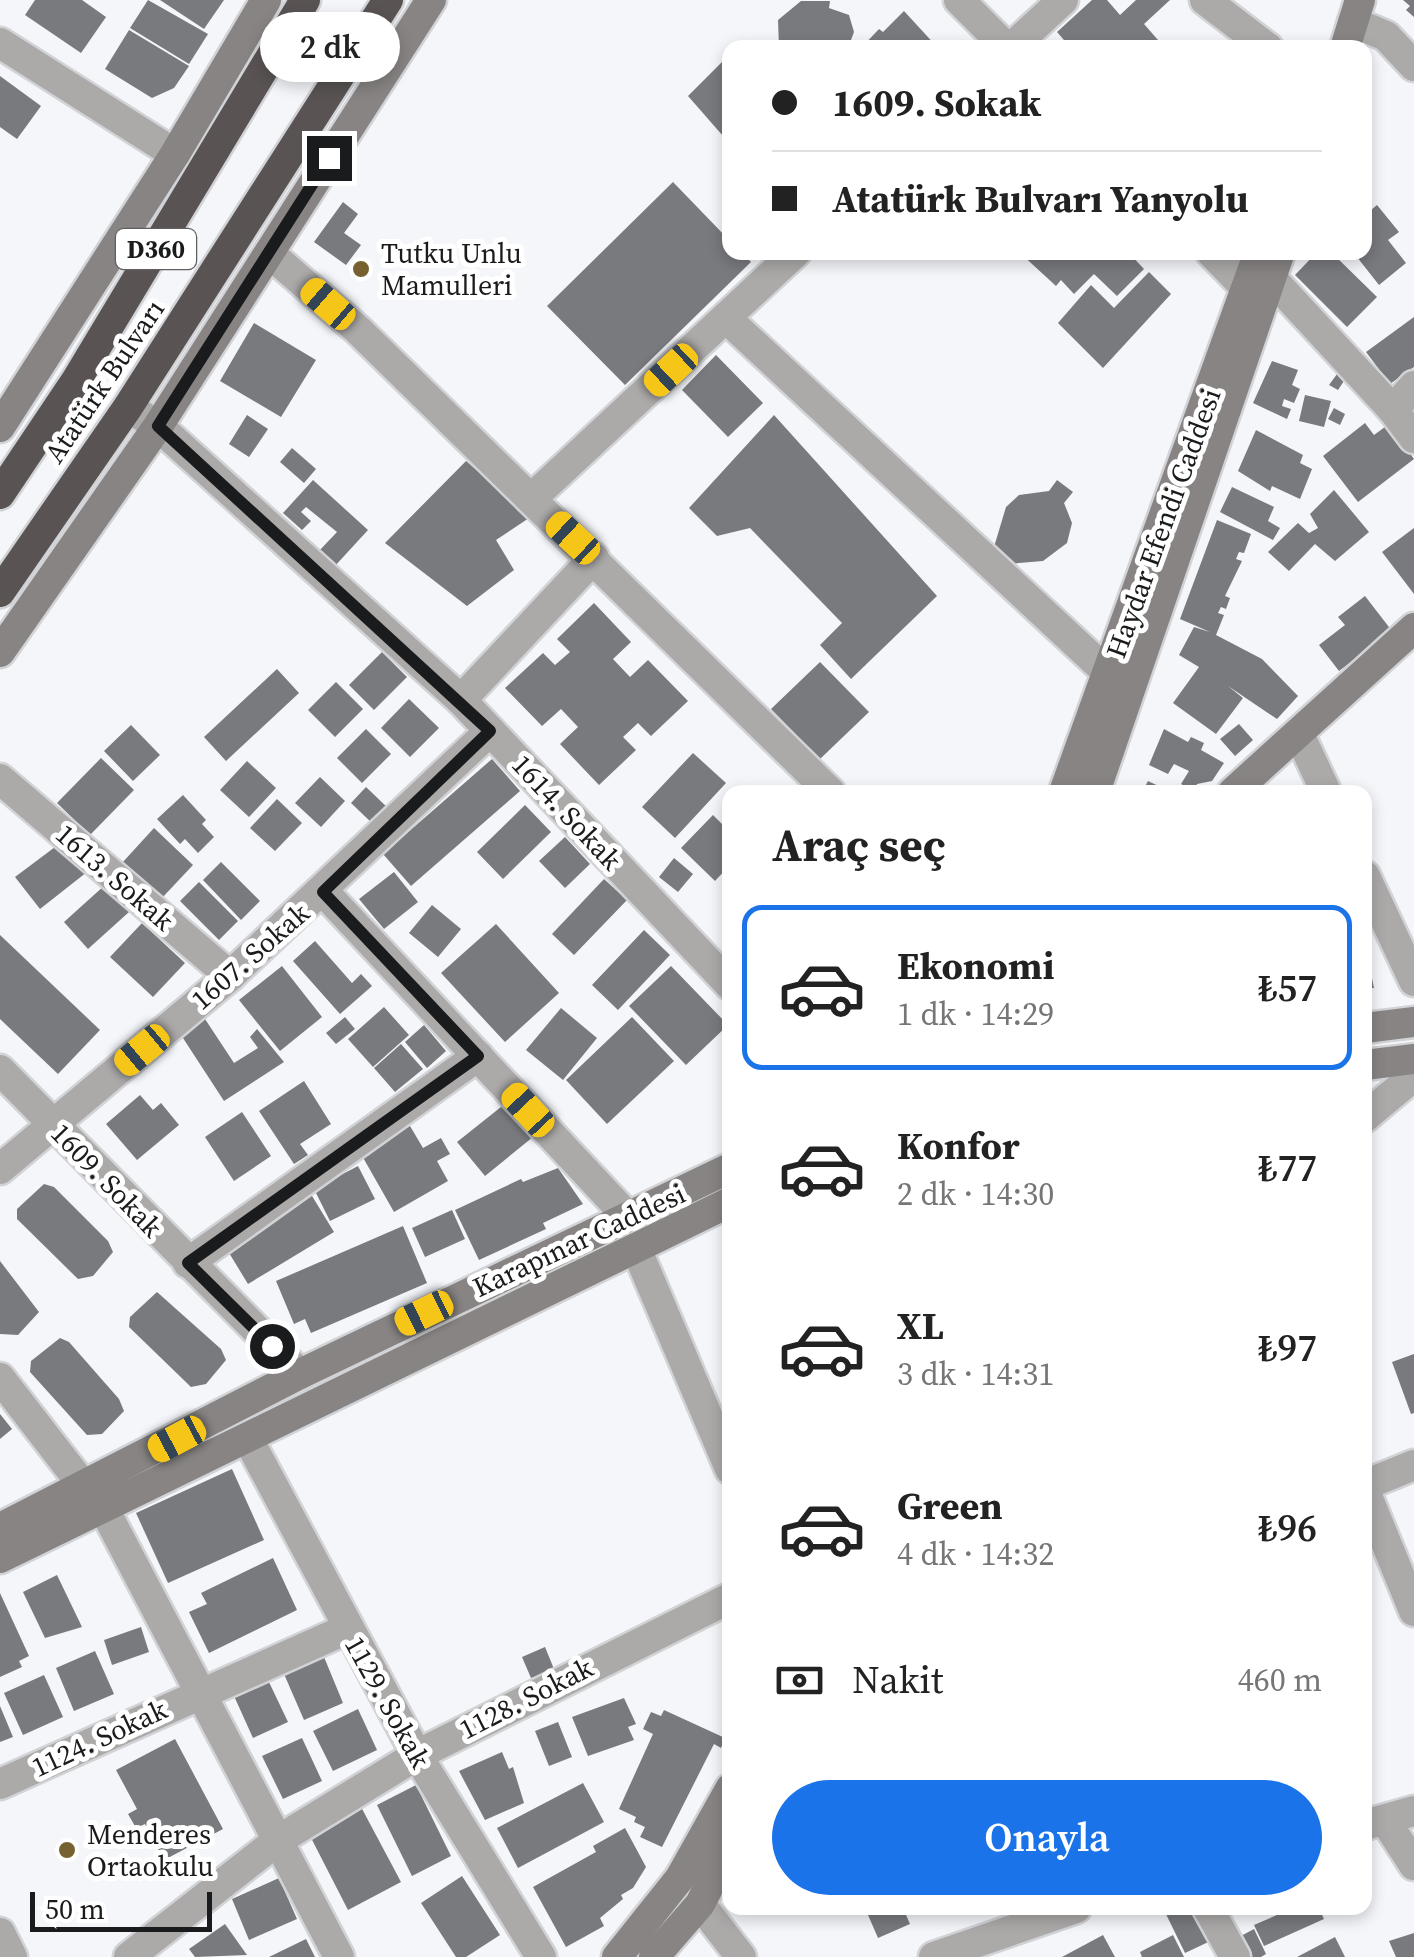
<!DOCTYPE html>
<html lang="tr">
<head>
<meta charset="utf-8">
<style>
  :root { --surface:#fff; --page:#f2f2f2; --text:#222; --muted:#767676; --line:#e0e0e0; --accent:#1a73e8 }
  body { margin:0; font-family:"Source Serif 4",serif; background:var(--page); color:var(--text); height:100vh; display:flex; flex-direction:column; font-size:38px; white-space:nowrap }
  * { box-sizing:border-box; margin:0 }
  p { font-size:32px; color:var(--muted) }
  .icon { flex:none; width:55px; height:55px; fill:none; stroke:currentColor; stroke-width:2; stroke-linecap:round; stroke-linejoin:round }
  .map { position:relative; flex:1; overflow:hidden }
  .panel { position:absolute; left:722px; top:785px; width:650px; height:1130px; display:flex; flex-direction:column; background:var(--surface); border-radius:20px; box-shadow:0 5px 15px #0003 }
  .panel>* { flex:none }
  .guide { position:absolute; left:722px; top:40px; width:650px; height:220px; border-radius:20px; box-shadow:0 5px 15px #0003; display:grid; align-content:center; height:220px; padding:0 50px; background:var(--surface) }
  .scale { position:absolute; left:30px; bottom:25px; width:182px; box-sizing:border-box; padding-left:10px; border:5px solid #1a1b1c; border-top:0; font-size:28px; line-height:35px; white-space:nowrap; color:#1a1b1c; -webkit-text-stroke:8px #fff; paint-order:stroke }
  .end { position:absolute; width:45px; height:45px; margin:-22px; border:12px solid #1a1b1c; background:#fff; box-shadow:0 0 0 5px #fff }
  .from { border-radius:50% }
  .bubble { position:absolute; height:70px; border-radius:35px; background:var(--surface); box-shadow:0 5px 15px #0003; font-size:32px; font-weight:600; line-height:70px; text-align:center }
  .car { position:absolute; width:30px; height:60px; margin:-30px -15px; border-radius:12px; box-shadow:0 0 8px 2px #0007; background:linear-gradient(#f5c518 24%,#345 0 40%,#f5c518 0 76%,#345 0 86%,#f5c518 0) }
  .guide b { display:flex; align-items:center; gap:35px; height:95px; font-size:38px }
  .guide b+b { border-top:2px solid var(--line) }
  .guide i { width:25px; height:25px; background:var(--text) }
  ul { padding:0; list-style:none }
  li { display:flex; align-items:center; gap:30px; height:165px; margin:0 20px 15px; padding:0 30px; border:5px solid transparent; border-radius:20px }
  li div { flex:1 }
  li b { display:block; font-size:38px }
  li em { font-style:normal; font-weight:600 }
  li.selected { border-color:var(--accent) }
  li>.icon { width:90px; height:90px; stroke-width:1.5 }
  h2 { padding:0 50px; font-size:45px; line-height:120px }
  .pay { display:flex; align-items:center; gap:25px; height:110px; padding:0 50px; font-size:38px }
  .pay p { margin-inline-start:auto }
  .cta { display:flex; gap:20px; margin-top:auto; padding:20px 50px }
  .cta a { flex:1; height:115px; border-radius:60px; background:var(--accent); color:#fff; font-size:40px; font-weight:600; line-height:115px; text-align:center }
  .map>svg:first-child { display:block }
  .building { fill:#787a7d }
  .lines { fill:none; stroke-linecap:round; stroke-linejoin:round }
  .street-casing { stroke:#d1d3d6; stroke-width:35 }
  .secondary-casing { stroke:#d1d3d6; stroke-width:35 }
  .highway-casing { stroke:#d1d3d6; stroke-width:35 }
  .street { stroke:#aca9a9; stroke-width:30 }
  .secondary { stroke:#888484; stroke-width:30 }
  .highway { stroke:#595453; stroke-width:30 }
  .route { stroke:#1a1b1c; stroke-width:12 }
  .poi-dot { fill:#776131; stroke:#fff; stroke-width:4 }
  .labels { text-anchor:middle; stroke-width:10; stroke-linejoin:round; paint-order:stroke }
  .shield { fill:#fff; stroke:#5f5f60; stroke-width:2.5 }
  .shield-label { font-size:25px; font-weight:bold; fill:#1a1b1c }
  .poi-label { font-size:28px; fill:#1a1b1c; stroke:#fff; text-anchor:start }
  .street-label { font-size:28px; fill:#1a1b1c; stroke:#fff }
</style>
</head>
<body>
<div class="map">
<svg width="1414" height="1957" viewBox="0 0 1414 1957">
  <rect width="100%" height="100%" fill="#f4f6fa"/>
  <!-- building -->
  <g class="building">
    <path d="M35,0H82L106,17L81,53L25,15Z"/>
    <path d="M148,0L208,34L189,64L130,28Z"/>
    <path d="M160,0H224L204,29Z"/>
    <path d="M1092,0H1107L1120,15L1136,0H1170L1144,24L1165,48H1071L1057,32Z"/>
    <path d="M1403,0H1414V17L1406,10L1410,6Z"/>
    <path d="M801,1H830L829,8L849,15L854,32L848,48H779L778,20Z"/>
    <path d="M904,11L938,48H861L879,29L883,32Z"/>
    <path d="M129,30L189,66L174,88L152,98L105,69Z"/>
    <path d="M730,54V137L723,136L688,96Z"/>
    <path d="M0,76L41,106L17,139L0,127Z"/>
    <path d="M673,182L730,241V252H742L751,262L625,385L547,306Z"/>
    <path d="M343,202L358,214L344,233L361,245L346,265L314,242Z"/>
    <path d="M1365,202L1371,210L1377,205L1399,232L1388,240L1406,263L1379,285L1353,252H1365Z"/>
    <path d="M1019,252H1128L1144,269L1117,296L1094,274L1074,294L1061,280L1056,286Z"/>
    <path d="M1317,252H1331L1377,297L1347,327L1295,275Z"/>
    <path d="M1149,272L1171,294L1103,368L1058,323L1091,285L1114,308Z"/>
    <path d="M1414,317V367L1390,384L1366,352Z"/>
    <path d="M254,323L316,360L281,417L220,381Z"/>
    <path d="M716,355L763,403L728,437L682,390Z"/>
    <path d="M1272,361L1298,370L1292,385L1300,389L1294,403L1284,399L1282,406L1291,409L1287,419L1253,403Z"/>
    <path d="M1340,370L1348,375L1338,390L1329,385Z"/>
    <path d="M1305,395L1331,401L1324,427L1299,421Z"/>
    <path d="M1334,408L1345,414L1340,425L1328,419Z"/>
    <path d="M247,415L268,429L249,457L229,444Z"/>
    <path d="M774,415L937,596L851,679L820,645L842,623L750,528L717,536L689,508Z"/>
    <path d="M1365,423L1374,435L1389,424L1414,459L1358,502L1323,456Z"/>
    <path d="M1256,430L1303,455L1300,463L1312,469L1300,499L1272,486L1270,491L1238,471Z"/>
    <path d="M292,448L316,469L304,483L280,462Z"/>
    <path d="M466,461L532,516L496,540L514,570L467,606L385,543Z"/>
    <path d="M313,480L368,530L334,567L318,552L337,532L306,507L301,512L311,521L302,530L283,513Z"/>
    <path d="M1057,480L1073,492L1064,503L1072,523L1067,543L1043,561L1008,564L994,547L1006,507L1019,495L1049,491Z"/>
    <path d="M1232,487L1274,507L1268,521L1280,528L1273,540L1220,512Z"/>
    <path d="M1334,490L1369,532L1335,561L1315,544L1289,571L1268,552L1298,523L1309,533L1318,528L1310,514Z"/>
    <path d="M1217,520L1251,534L1244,553L1239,552L1236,559L1242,561L1225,596L1230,598L1226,609L1221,607L1218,613L1224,615L1216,635L1262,659L1298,696L1277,719L1228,686L1243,698L1216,734L1173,703L1199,667L1179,655L1194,627L1210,632L1180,619Z"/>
    <path d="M1414,528V594L1382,552Z"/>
    <path d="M1365,596L1392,631L1339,671L1319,645L1345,625L1338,617Z"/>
    <path d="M594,603L631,642L613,659L630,677L648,660L688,701L651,736L638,723L623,737L636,750L599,785L560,744L578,727L561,709L542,726L505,688L543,653L555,665L570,652L557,639Z"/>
    <path d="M382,652L407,677L374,710L349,685Z"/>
    <path d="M820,662L869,712L820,759L771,709Z"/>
    <path d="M277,669L299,693L226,761L204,737Z"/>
    <path d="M336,682L363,709L335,737L308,710Z"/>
    <path d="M409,699L439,728L410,757L381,728Z"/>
    <path d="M1239,724L1253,740L1235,756L1220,739Z"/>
    <path d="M131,725L160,755L133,781L104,751Z"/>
    <path d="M366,729L391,754L362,783L337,758Z"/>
    <path d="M1164,729L1188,742L1191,737L1204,743L1201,750L1224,763L1212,781L1197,784L1194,791L1181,784L1189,771L1174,764L1168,774L1149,765Z"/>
    <path d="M693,753L726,783L675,838L642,807Z"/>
    <path d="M101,758L134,790L90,835L57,803Z"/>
    <path d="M492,759L520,791L411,886L383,854Z"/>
    <path d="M247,761L276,788L249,817L220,790Z"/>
    <path d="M320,777L345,801L321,827L295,803Z"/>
    <path d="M1148,781L1171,792H1142Z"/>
    <path d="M366,787L389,809L374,825L351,803Z"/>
    <path d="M183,795L206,820L202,824L214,837L198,853L185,839L180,844L157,819Z"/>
    <path d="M277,799L302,823L275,851L250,828Z"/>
    <path d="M525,805L551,832L503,879L477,852Z"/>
    <path d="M713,815L730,832V865L715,881L681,848Z"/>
    <path d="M154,828L193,865L161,899L122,863Z"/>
    <path d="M565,837L590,864L565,888L539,861Z"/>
    <path d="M63,841L87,872L40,909L15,877Z"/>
    <path d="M674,858L693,874L678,892L659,877Z"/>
    <path d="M221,862L260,901L241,920L203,880Z"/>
    <path d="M394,872L418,902L384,929L359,899Z"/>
    <path d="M604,879L627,900L574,955L552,934Z"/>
    <path d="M199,882L238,921L219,940L180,901Z"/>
    <path d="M105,885L129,912L88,949L64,922Z"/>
    <path d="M432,905L461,929L438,957L409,933Z"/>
    <path d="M142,923L185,963L153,997L110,957Z"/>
    <path d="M496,924L559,993L505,1042L441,973Z"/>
    <path d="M644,930L670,955L618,1010L592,985Z"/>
    <path d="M0,935L100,1030L58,1074L0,1019Z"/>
    <path d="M315,941L352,983L361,974L372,986L340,1014L293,961Z"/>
    <path d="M1365,945L1374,988L1365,989Z"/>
    <path d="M282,966L322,1017L280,1051L239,1000Z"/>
    <path d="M671,966L728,1025L686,1065L629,1006Z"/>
    <path d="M384,1007L409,1035L373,1067L348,1039Z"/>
    <path d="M561,1008L597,1038L563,1080L526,1050Z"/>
    <path d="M345,1017L355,1029L336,1044L326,1033Z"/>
    <path d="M632,1017L674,1061L607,1124L566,1080Z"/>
    <path d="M205,1019L234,1063L258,1048L250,1037L257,1029L284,1062L224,1101L181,1035Z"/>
    <path d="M424,1025L446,1051L427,1068L405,1042Z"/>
    <path d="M401,1044L423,1069L395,1092L374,1068Z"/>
    <path d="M304,1081L331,1124L300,1144L308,1155L294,1164L259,1111Z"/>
    <path d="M140,1095L153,1110L161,1103L179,1125L137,1160L106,1124Z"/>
    <path d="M506,1103L533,1137L485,1176L457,1142Z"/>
    <path d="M242,1112L271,1156L234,1181L205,1137Z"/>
    <path d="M410,1126L423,1148L441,1138L450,1154L437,1161L448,1181L394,1212L361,1154Z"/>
    <path d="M358,1166L375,1199L330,1221L314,1189Z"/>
    <path d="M558,1168L583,1204L543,1223L546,1229L479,1260L455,1210L521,1179L523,1182Z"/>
    <path d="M44,1184L54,1187L108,1241L113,1252L93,1276L78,1279L17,1219V1209Z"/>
    <path d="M309,1191L334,1232L248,1284L223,1243Z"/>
    <path d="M452,1210L465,1239L425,1257L412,1228Z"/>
    <path d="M403,1226L427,1283L311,1333L305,1319L294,1324L276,1281Z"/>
    <path d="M0,1261L39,1312L18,1335L0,1334Z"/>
    <path d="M157,1292L221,1349L226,1360L206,1384L191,1387L129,1327L130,1317Z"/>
    <path d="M60,1338L69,1342L119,1399L124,1411L102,1434L87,1435L30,1372L31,1361Z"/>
    <path d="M1414,1354V1413L1411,1414L1392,1362Z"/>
    <path d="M0,1414L12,1429L0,1439Z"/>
    <path d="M232,1469L264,1540L168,1583L136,1513Z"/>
    <path d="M273,1558L297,1610L209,1653L189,1612L207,1604L201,1593Z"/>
    <path d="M57,1575L82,1627L45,1638L23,1592Z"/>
    <path d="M0,1593L29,1656L19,1661L22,1667L0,1677Z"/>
    <path d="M141,1627L149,1652L112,1665L104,1640Z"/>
    <path d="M545,1647L554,1669L531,1678L522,1657Z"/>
    <path d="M95,1651L114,1694L74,1711L56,1668Z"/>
    <path d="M324,1657L343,1703L304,1720L284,1674Z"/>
    <path d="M44,1675L63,1717L23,1735L4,1693Z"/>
    <path d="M268,1680L288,1722L253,1738L234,1696Z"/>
    <path d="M624,1698L636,1724L628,1727L634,1740L588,1756L572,1717Z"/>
    <path d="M0,1706L13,1737L0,1742Z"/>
    <path d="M358,1709L377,1750L333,1771L313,1731Z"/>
    <path d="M664,1710L725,1738L721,1748L714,1744L662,1847L640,1837L645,1827L634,1822L636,1817L619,1809L653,1734L643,1729L651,1712L661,1716Z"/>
    <path d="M558,1722L572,1757L549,1766L535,1731Z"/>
    <path d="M302,1738L322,1781L283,1799L262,1756Z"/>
    <path d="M175,1739L223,1829L164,1860L145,1824L136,1828L128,1814L137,1809L116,1770Z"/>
    <path d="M502,1752L509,1769L513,1767L524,1803L485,1820L459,1771Z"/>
    <path d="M583,1783L604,1822L518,1868L497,1828Z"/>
    <path d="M416,1785L451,1856L412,1876L377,1805Z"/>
    <path d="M360,1805L401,1882L348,1910L308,1832Z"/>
    <path d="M625,1828L646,1867L633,1888L621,1895L623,1899L600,1918L604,1926L566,1947L533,1887L596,1852L593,1846Z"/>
    <path d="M462,1876L500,1935L466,1957H456L421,1903Z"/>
    <path d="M279,1878L297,1919L249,1940L232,1899Z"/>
    <path d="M865,1908H903L910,1924L878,1938Z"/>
    <path d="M1163,1908H1205L1219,1937L1185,1953Z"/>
    <path d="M1293,1908H1319L1324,1919L1264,1946L1254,1925Z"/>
    <path d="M225,1924L247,1955L195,1957L189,1949Z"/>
    <path d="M1254,1929L1266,1954L1261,1957H1249L1239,1937Z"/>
    <path d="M1414,1933V1957H1396L1389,1941Z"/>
    <path d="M1103,1935L1115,1957H1062Z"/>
    <path d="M1173,1935L1184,1957H1142L1140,1952Z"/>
    <path d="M1335,1937L1345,1957H1297Z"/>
    <path d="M306,1939L315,1957H269Z"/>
  </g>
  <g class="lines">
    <!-- street casing -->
    <g class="street-casing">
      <g id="street">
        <path d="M959,0L1007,48"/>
        <path d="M1205,0L1268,48"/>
        <path d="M1353,22L1386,36L1414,66"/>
        <path d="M0,43L175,154"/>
        <path d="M1011,48L1063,0"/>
        <path d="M1211,252L1247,289"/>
        <path d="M269,253L358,330L830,792"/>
        <path d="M1272,279L1393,410L1414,438"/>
        <path d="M727,319L1108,673"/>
        <path d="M128,407L158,426L461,700L730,985"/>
        <path d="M1393,410L1414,386"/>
        <path d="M531,499L796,252"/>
        <path d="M461,700L594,558"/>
        <path d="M1299,734L1326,792"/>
        <path d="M0,779L230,976"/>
        <path d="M1365,876L1414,981"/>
        <path d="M323,891L628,1217"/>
        <path d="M0,1070L300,1374"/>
        <path d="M1365,1117L1414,1076"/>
        <path d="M0,1169L230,976L490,731"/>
        <path d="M636,1248L730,1469"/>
        <path d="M188,1263L478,1056"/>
        <path d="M0,1378L85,1488"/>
        <path d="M248,1439L417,1755L541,1957"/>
        <path d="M1365,1485L1414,1465"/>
        <path d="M1365,1491L1414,1611"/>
        <path d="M104,1509L339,1957"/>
        <path d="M0,1784L347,1629"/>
        <path d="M1385,1820L1414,1865"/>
        <path d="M1365,1825L1414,1811"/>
        <path d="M700,1904L741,1957"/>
        <path d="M1208,1908L1235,1957"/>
        <path d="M0,1933L12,1957"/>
        <path d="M129,1957L277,1841L417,1755L730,1598"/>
        <path d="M934,1957L1076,1908"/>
      </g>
    </g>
    <!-- secondary casing -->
    <g class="secondary-casing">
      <g id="secondary">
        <path d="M1345,48L1360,0"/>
        <path d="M0,427L175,154L266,0"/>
        <path d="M0,652L158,426L431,0"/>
        <path d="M1064,792L1259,252"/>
        <path d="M1095,792L1280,252"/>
        <path d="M1233,792L1414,628"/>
        <path d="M1365,1028L1414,1022"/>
        <path d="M1365,1065L1414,1059"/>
        <path d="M0,1528L300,1374L730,1168"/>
        <path d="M0,1558L730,1202"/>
        <path d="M617,1957L680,1878L730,1789"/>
        <path d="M654,1957L700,1904L730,1845"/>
      </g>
    </g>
    <!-- highway casing -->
    <g class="highway-casing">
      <g id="highway">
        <path d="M0,494L77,379L305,0"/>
        <path d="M0,592L128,407L388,0"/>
      </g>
    </g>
    <!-- street -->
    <use href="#street" class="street"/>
    <!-- secondary -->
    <use href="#secondary" class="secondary"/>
    <!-- highway -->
    <use href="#highway" class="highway"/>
  </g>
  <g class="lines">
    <!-- route -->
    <path class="route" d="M272,1346L188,1263L478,1056L323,892L490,731L158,426L329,158"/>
  </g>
  <!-- markers -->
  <g class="poi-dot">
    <circle cx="361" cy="269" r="10"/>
    <circle cx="67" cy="1850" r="10"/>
  </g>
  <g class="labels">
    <!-- shield labels -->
    <rect class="shield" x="116" y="229" width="80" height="40" rx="8"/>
    <g class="shield-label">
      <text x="156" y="258">D360</text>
    </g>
    <!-- poi labels -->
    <g class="poi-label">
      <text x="381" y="263">Tutku Unlu<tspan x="381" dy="32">Mamulleri</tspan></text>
      <text x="87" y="1844">Menderes<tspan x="87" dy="32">Ortaokulu</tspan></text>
    </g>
    <!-- street labels -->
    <g class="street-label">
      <text transform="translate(104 381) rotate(-56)" y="10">Atatürk Bulvarı</text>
      <text transform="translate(1163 523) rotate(-70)" y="10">Haydar Efendi Caddesi</text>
      <text transform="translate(567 812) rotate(47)" y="10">1614. Sokak</text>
      <text transform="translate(115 877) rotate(41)" y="10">1613. Sokak</text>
      <text transform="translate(250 956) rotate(-41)" y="10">1607. Sokak</text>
      <text transform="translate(107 1180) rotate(46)" y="10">1609. Sokak</text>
      <text transform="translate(579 1240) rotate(-25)" y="10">Karapınar Caddesi</text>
      <text transform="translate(526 1698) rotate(-27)" y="10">1128. Sokak</text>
      <text transform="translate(388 1702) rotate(61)" y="10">1129. Sokak</text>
      <text transform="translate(99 1738) rotate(-25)" y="10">1124. Sokak</text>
    </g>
  </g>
</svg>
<div class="scale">50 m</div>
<i class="end from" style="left:272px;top:1346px"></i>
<i class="end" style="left:329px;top:158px"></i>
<div class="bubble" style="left:260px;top:12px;width:140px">2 dk</div>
<i class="car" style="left:328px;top:304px;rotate:311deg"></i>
<i class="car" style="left:671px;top:370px;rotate:227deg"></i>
<i class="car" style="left:573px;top:538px;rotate:313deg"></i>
<i class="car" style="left:142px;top:1050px;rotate:230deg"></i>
<i class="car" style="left:528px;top:1110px;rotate:317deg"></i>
<i class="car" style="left:424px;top:1313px;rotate:244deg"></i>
<i class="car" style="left:177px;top:1439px;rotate:242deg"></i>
<div class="guide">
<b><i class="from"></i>1609. Sokak</b>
<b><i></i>Atatürk Bulvarı Yanyolu</b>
</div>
<section class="panel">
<h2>Araç seç</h2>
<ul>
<li class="selected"><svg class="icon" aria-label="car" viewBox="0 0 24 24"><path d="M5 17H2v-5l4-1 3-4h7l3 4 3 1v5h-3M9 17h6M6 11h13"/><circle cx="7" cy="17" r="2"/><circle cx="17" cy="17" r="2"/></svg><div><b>Ekonomi</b><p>1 dk · 14:29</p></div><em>₺57</em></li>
<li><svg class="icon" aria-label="car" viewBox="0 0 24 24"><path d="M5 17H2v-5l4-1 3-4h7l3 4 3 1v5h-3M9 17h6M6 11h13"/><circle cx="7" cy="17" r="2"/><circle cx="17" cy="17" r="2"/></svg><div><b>Konfor</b><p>2 dk · 14:30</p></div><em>₺77</em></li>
<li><svg class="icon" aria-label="car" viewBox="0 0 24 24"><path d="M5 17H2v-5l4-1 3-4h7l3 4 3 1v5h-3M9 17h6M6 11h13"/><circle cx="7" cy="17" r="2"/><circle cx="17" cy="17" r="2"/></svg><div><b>XL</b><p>3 dk · 14:31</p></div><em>₺97</em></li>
<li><svg class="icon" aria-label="car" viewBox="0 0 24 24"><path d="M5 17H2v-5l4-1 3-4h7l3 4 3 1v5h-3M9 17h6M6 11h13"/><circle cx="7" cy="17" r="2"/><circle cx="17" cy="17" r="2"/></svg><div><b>Green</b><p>4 dk · 14:32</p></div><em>₺96</em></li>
</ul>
<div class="pay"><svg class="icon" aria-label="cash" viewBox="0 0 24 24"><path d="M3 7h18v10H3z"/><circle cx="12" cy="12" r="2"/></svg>Nakit<p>460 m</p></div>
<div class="cta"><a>Onayla</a></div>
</section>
</div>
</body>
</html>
